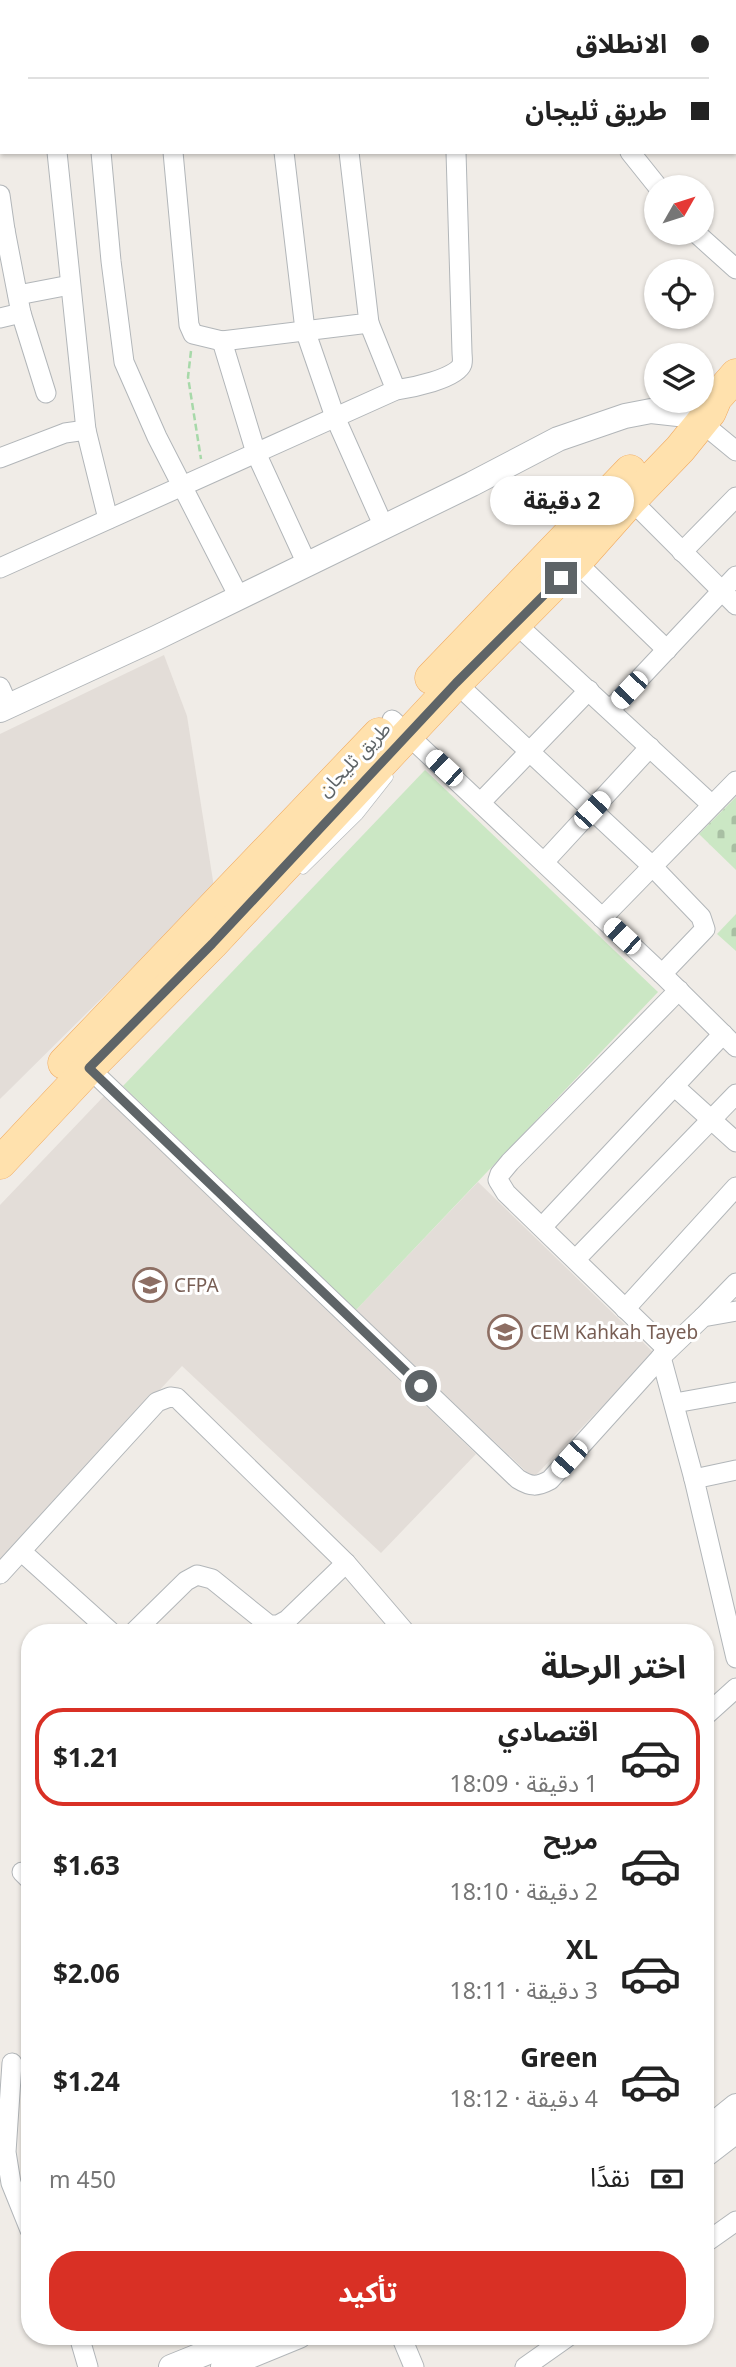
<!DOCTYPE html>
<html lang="ar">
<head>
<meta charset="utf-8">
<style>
  :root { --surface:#fff; --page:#f2f2f2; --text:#222; --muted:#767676; --line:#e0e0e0; --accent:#d93025 }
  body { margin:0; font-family:"Noto Sans","Noto Sans Arabic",sans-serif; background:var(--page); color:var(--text); direction:rtl; height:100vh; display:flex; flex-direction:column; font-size:26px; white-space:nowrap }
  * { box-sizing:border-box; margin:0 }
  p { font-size:23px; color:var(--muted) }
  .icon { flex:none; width:38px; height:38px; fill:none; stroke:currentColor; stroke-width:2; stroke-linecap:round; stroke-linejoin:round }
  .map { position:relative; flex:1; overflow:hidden; direction:ltr }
  .details { position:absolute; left:21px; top:1624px; width:693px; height:721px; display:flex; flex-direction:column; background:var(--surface); border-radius:28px; box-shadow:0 2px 5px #0004; direction:rtl }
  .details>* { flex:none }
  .top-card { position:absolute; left:0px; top:0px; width:737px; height:154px; box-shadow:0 2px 5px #0004; direction:rtl; display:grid; align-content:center; height:154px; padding:0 28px; background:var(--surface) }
  .needle { width:46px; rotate:51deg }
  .buttons { position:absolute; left:644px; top:175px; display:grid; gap:14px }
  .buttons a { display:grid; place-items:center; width:70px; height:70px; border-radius:50%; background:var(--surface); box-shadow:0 2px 5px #0004; font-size:35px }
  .end { position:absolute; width:32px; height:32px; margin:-16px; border:9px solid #5e6467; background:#fff; box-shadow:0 0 0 4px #fff }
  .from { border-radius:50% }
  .bubble { position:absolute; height:49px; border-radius:24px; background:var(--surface); box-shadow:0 2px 5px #0004; font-size:23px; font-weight:700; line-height:49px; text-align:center; direction:rtl }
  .car { position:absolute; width:21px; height:42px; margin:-21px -10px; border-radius:9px; box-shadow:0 0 5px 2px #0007; background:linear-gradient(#fff 24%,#345 0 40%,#fff 0 76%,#345 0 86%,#fff 0) }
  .top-card b { display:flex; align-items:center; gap:24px; height:66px; font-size:26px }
  .top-card b+b { border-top:2px solid var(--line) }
  .top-card i { width:18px; height:18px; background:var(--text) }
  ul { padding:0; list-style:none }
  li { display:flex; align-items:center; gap:21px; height:98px; margin:0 14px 10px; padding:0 14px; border:4px solid transparent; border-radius:28px }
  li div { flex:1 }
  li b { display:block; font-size:26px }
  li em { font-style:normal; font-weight:700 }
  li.current { border-color:var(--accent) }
  li>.icon { width:63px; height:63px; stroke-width:1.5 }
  h2 { padding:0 28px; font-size:32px; line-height:84px }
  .pay { display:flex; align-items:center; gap:18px; height:77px; padding:0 28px; font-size:26px }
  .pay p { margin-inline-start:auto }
  .action { display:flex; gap:14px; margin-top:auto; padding:14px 28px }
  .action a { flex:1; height:80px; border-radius:28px; background:var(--accent); color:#fff; font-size:28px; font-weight:700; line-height:80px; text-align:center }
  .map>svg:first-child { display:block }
  .education { fill:#e3ddd8 }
  .cemetery { fill:url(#cemetery-stones) }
  .pitch { fill:#cbe7c4 }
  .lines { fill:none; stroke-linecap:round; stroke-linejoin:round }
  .service-casing { stroke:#b2b6b9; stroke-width:11 }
  .minor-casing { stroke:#b2b6b9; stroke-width:21 }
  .tertiary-casing { stroke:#b2b6b9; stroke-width:26 }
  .primary-casing { stroke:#f1aa5f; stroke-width:33 }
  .path { stroke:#a7d9a9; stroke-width:2.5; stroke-dasharray:7 3.5; stroke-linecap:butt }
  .service { stroke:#fff; stroke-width:10 }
  .minor { stroke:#fff; stroke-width:19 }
  .tertiary { stroke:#fff; stroke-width:24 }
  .primary { stroke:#ffe1ad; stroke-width:32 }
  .route { stroke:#5e6467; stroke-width:9 }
  .labels { text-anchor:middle; stroke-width:6; stroke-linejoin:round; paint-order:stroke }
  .street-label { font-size:19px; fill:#5e6467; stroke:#fff }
  .education-label { font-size:19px; fill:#785e54; stroke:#fff; text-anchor:start }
</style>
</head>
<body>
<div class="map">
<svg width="736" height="2367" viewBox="0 0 736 2367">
  <defs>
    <pattern id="cemetery-stones" width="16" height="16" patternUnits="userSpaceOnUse" patternTransform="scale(1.75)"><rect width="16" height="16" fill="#cbe7c4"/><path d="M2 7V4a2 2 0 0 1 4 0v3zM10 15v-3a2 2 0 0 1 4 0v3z" fill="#a8bfa3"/></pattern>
  </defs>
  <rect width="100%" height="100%" fill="#f0ece7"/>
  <!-- education -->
  <g class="education">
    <path d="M164,655L187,716L214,887L0,1099V734Z"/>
    <path d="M104,1096L476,1454L381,1553L182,1366L0,1561V1205Z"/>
    <path d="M478,1182L654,1353L533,1478L356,1310Z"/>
  </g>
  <!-- cemetery -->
  <g class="cemetery">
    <path d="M736,797V870L699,834Z"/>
    <path d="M736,914V951L717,934Z"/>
  </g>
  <!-- pitch -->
  <path class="pitch" d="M425,770L658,992L356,1310L123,1086Z"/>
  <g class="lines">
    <!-- service casing -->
    <g class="service-casing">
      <path id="service" d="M303,869L358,815L388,777"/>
    </g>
    <!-- minor casing -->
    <g class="minor-casing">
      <g id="minor">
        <path d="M88,0V2"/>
        <path d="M161,0L162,2"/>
        <path d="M520,0L521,2"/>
        <path d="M21,2L44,0"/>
        <path d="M565,2L567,0"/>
        <path d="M0,3H2"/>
        <path d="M57,152L86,430"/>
        <path d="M101,152L111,261L124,362L157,437L239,597"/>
        <path d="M173,152L189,325L193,334L222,341L256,453L307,564"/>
        <path d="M284,152L305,330L335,417L384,527"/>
        <path d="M630,152L658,187"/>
        <path d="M0,195L5,230L0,231"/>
        <path d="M5,230L21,313L46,393"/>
        <path d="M696,233L736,269"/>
        <path d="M18,295L70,285"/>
        <path d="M0,318L21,313"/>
        <path d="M369,323L396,390"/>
        <path d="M222,341L369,323L349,152"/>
        <path d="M702,423L736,451"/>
        <path d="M0,458L65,433L86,430L108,519"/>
        <path d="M631,500L736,605"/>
        <path d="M682,552L736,497"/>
        <path d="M576,562L667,650"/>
        <path d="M0,568L396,390C410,388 457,379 462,364C463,360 462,356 462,352L456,152"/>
        <path d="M516,624L712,805"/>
        <path d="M456,683L652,866L701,917L705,929L662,974"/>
        <path d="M0,687L8,705"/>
        <path d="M610,710L736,576"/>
        <path d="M392,720L662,974L736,1047"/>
        <path d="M481,802L589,690"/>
        <path d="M544,862L650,747"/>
        <path d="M602,918L736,781"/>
        <path d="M89,1068L518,1479C531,1487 537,1487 550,1480L661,1357L703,1317L736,1311"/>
        <path d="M674,1086L736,1142"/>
        <path d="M542,1227L723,1034"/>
        <path d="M576,1259L736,1094"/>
        <path d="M625,1309L736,1187"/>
        <path d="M703,1317L736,1283"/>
        <path d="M668,1350L506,1193L498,1180L500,1174L510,1162L679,990"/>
        <path d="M661,1357L694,1479"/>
        <path d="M675,1403L736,1392"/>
        <path d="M736,1470L694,1479L736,1658"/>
        <path d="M22,1552L112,1633"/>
        <path d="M0,1574L157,1402L170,1397L177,1398L346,1563L406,1633"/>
        <path d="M133,1633L186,1581L197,1575L212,1579L269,1625H278L287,1620L346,1563"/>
        <path d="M705,1716L736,1688"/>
        <path d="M22,1872L30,1880"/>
        <path d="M12,2063L6,2152L11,2183L30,2230"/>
        <path d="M705,2243L736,2221"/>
        <path d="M79,2336L88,2367"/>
        <path d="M401,2336L414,2367"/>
        <path d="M525,2367L569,2336"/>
      </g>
    </g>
    <!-- tertiary casing -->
    <g class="tertiary-casing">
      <g id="tertiary">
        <path d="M0,710L156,638L472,484L558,439L625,416L651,411L687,415L702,423"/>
        <path d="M705,2131L736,2106"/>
        <path d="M705,2155L736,2131"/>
        <path d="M171,2367L248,2336"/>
        <path d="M223,2367L299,2336"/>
      </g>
    </g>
    <!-- primary casing -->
    <g class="primary-casing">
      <g id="primary">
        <path d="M431,678L630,471"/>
        <path d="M64,1063L379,734"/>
        <path d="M0,1163L89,1068L212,944L456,683L576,562L631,500L680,449L710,412L716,398L736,375"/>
      </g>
    </g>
    <!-- path -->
    <path class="path" d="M191,351L188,377L201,459"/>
    <!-- service -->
    <use href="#service" class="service"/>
    <!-- minor -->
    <use href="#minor" class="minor"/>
    <!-- tertiary -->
    <use href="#tertiary" class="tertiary"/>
    <!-- primary -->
    <use href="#primary" class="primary"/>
  </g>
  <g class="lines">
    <!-- route -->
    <path class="route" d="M421,1386L89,1068L212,944L456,683L561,578"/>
  </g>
  <!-- icons -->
  <defs>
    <g id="university-ring" transform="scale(1.75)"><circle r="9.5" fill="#fff" stroke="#8d6e63" stroke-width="1.5"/><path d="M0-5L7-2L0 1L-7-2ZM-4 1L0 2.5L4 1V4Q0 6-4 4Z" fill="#8d6e63"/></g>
    <g id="school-ring" transform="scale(1.75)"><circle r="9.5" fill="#fff" stroke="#8d6e63" stroke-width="1.5"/><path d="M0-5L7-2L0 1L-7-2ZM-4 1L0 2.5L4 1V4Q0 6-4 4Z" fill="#8d6e63"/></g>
  </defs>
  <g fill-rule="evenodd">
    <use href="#university-ring" x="150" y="1285"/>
    <use href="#school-ring" x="505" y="1332"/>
  </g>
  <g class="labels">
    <!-- street labels -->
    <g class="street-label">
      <text transform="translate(354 759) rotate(-46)" y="7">طريق ثليجان</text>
    </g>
    <!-- education labels -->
    <g class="education-label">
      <text x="174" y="1292">CFPA</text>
      <text x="530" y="1339">CEM Kahkah Tayeb</text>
    </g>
  </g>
</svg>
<div class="buttons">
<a><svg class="needle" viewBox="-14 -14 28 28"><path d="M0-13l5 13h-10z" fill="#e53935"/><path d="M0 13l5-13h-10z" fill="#767676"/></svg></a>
<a><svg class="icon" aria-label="locate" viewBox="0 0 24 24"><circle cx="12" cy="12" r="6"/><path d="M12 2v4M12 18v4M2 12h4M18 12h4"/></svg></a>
<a><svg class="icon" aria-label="layers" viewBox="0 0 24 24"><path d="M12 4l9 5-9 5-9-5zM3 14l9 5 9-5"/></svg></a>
</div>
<i class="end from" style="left:421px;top:1386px"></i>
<i class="end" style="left:561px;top:578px"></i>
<div class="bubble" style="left:490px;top:476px;width:144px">2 دقيقة</div>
<i class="car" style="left:629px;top:690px;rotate:223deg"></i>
<i class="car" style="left:444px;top:768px;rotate:313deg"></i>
<i class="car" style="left:592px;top:810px;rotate:43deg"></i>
<i class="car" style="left:622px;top:936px;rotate:313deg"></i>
<i class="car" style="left:569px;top:1459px;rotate:222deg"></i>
<div class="top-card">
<b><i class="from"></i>الانطلاق</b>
<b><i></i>طريق ثليجان</b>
</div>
<section class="details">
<h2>اختر الرحلة</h2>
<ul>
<li class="current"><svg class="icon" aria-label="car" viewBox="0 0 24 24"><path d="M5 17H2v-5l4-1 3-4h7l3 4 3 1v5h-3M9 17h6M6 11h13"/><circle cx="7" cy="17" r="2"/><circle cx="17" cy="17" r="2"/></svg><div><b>اقتصادي</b><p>1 دقيقة · 18:09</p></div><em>$1.21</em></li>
<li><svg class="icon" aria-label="car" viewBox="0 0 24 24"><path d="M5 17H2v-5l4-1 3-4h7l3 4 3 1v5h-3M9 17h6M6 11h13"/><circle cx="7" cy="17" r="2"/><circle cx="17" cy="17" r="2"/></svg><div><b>مريح</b><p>2 دقيقة · 18:10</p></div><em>$1.63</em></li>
<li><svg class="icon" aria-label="car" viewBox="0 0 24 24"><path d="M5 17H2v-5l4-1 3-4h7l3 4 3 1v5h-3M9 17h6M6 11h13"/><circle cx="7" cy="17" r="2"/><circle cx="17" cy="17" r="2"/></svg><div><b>XL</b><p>3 دقيقة · 18:11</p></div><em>$2.06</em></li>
<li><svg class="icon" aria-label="car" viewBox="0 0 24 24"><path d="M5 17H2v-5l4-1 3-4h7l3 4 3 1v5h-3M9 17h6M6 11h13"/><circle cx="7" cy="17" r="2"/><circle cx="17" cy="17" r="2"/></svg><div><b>Green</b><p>4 دقيقة · 18:12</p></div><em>$1.24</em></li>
</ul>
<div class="pay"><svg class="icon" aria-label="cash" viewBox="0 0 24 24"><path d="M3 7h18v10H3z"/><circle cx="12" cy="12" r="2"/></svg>نقدًا<p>450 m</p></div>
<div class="action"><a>تأكيد</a></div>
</section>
</div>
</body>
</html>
